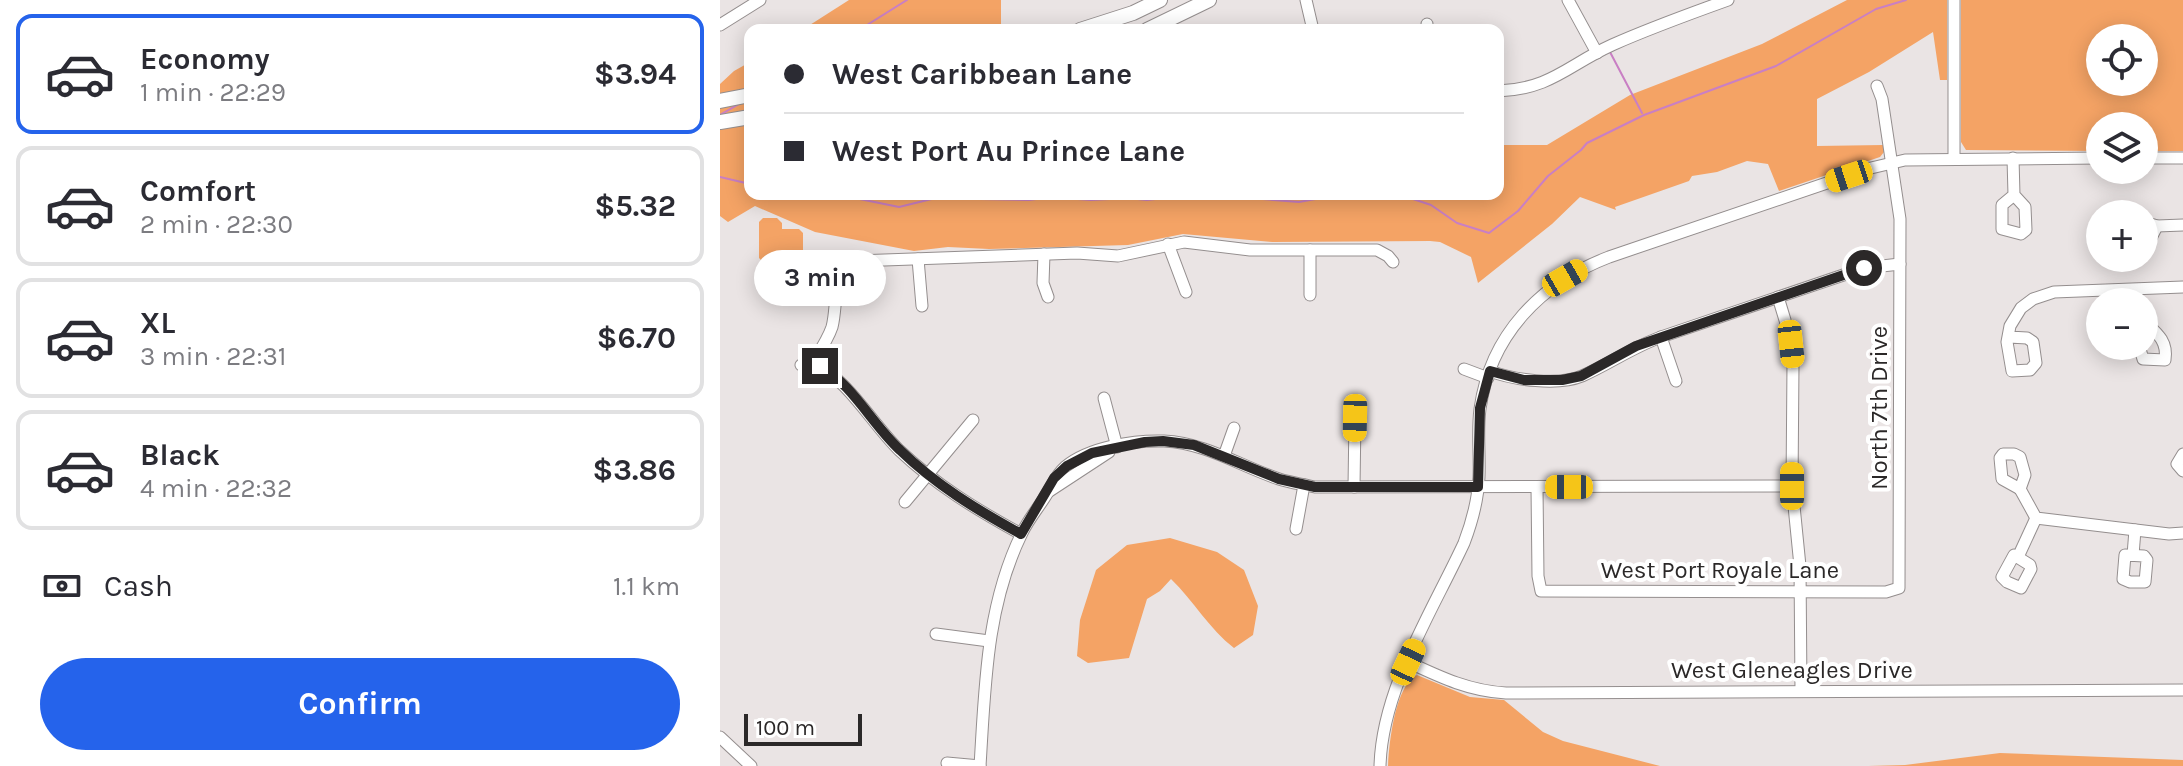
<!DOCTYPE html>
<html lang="en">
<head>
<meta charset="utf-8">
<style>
  :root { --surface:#fff; --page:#f7f7f7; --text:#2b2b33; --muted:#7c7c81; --line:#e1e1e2; --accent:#2563eb }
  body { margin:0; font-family:Karla,sans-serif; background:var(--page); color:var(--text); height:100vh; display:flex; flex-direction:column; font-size:30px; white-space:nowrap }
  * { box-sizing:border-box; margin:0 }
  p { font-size:26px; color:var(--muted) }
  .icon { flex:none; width:44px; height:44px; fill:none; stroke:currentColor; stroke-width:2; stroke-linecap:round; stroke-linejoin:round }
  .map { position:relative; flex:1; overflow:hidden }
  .drawer { display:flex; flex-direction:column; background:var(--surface); width:720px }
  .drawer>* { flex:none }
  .guide { position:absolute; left:24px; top:24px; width:760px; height:176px; border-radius:16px; box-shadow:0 4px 20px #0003; display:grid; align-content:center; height:176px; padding:0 40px; background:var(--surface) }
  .controls { position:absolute; left:1366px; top:24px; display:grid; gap:16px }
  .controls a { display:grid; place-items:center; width:72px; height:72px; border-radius:50%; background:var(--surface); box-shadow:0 4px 20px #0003; font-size:40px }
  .scale { position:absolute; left:24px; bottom:20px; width:118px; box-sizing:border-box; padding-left:8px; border:4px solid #2b2828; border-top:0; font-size:22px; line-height:28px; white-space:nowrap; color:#2b2828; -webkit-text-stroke:6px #fff; paint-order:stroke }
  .end { position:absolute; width:36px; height:36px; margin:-18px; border:10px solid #2b2828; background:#fff; box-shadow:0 0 0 4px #fff }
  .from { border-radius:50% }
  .bubble { position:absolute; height:56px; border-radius:28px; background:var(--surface); box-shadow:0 4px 20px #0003; font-size:26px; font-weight:700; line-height:56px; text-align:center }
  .car { position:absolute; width:24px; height:48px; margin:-24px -12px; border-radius:10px; box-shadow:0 0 6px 2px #0007; background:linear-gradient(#f5c518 24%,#345 0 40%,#f5c518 0 76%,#345 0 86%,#f5c518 0) }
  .guide b { display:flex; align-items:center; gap:28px; height:76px; font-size:30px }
  .guide b+b { border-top:2px solid var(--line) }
  .guide i { width:20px; height:20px; background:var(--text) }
  ul { padding:14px 0 0; list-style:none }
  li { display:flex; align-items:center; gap:24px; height:120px; margin:0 16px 12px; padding:0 24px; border:4px solid var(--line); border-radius:16px }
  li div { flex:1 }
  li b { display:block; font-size:30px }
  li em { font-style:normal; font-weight:700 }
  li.active { border-color:var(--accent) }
  li>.icon { width:72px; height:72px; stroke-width:1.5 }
  .pay { display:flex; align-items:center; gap:20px; height:88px; padding:0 40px; font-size:30px }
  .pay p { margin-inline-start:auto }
  .action { display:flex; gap:16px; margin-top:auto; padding:16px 40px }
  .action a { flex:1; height:92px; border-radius:48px; background:var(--accent); color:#fff; font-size:32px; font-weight:700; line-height:92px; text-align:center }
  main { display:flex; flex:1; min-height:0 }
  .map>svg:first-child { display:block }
  .green { fill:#f4a365; fill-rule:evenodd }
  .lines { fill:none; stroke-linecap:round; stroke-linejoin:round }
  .stream { stroke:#c97fc4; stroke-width:2 }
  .minor-casing { stroke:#948e8e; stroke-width:13 }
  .major-casing { stroke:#948e8e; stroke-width:16 }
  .minor { stroke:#fff; stroke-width:11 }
  .major { stroke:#fff; stroke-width:14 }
  .route { stroke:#2b2828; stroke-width:10 }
  .labels { text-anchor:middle; stroke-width:8; stroke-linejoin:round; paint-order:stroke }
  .street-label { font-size:24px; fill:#2b2828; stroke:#fff }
</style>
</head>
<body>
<main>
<section class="drawer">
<ul>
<li class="active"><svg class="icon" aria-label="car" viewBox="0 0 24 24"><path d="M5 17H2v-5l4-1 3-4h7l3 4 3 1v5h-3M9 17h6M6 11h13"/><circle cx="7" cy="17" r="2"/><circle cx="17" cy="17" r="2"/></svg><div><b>Economy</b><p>1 min · 22:29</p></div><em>$3.94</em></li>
<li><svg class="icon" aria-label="car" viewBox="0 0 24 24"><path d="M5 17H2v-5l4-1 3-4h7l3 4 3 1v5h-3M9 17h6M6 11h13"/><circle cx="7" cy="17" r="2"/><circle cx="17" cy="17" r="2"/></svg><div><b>Comfort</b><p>2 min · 22:30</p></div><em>$5.32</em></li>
<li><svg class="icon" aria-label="car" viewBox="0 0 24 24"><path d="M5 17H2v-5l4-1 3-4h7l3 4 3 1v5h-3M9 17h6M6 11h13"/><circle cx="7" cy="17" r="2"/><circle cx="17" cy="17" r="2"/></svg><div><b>XL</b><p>3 min · 22:31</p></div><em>$6.70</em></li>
<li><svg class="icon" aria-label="car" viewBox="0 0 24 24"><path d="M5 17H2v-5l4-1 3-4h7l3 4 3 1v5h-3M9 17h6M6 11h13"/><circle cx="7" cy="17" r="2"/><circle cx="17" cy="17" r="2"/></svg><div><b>Black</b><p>4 min · 22:32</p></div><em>$3.86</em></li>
</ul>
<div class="pay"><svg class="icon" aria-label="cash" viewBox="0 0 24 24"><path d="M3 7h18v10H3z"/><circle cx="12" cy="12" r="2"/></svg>Cash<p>1.1 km</p></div>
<div class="action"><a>Confirm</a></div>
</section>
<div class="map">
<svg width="1463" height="766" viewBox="0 0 1463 766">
  <rect width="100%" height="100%" fill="#eae4e4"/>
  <!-- green -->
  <g class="green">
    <path d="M129,0H281V30H82Z"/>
    <path d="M1127,0H1227V80H1220L1213,32L1149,72L1097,99V146L1163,145L1164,152L1160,157L1059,191L1048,164L1027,161L997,172L972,176L969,181L895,207L896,210L860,197L832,224L758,283L751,257L720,242L710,241L552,242L463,234L408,245L269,249L228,247L194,251L95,232L35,206L8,222L0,216V84L14,71L30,62V194H778V145H827L910,95L1042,44Z"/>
    <path d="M1241,0H1463V151H1424V126H1380V151L1246,150L1241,142ZM1380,38H1424V82H1380Z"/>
    <path d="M43,218H57L62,223V229H79L83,233V269L79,273H65L61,270V261L43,262L39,258V222Z"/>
    <path d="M450,538L497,552L524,570L538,606L533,635L514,648C489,629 474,601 451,579L440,591L427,599L409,658L368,663L357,656L360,620L376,570L407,545Z"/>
    <path d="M697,675L750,697L784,700L823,732L843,741L940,766H668C669,744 675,685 697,675Z"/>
    <path d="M1280,753L1463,760V766H1148L1185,765Z"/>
  </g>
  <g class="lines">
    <!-- stream -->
    <g class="stream">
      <path d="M139,30L187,0"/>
      <path d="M890,52L922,113"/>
      <path d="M0,115L19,104"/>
      <path d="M0,177L30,184"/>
      <path d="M115,194L179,207L228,195L259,199L309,200L331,197L371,200L408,198L427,200L478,194L579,202L623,194"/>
      <path d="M636,194L690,198L711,205L737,223L769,233L798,211L828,176L861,150L867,143L924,115L1056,66L1156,9L1186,0"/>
    </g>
    <!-- minor casing -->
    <g class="minor-casing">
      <g id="minor">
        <path d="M586,0L593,30"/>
        <path d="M848,0L877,53"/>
        <path d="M1234,0V158"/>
        <path d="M707,24V30"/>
        <path d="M0,25L40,0"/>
        <path d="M778,91C831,89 848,65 892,45C930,28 969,14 1008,0"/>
        <path d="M1293,158L1294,195L1305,207L1306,230L1301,234L1282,229V205L1294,195"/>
        <path d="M1424,158H1463"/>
        <path d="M1424,222L1437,226L1463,225"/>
        <path d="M1424,241L1431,238L1437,226"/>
        <path d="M448,244L466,292"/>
        <path d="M324,254L323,283L328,297"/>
        <path d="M198,259L202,306"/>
        <path d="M590,295V250"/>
        <path d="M1058,297L1068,330L1073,364L1072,486L1080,566L1081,691"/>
        <path d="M941,337L956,381"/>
        <path d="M1289,337L1307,338L1313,342L1316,363L1310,370L1292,371L1287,342L1290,326L1301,308L1313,299L1334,292L1463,287"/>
        <path d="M1419,346L1423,359L1445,360C1448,341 1437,333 1424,321"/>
        <path d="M93,362C100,351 108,339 112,327C118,305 111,272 136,261L357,253L398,256L464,242L530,250H657L668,256L673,262"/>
        <path d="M81,365L93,362C130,382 150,421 179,450C216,485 257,510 301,534"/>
        <path d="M744,369L768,378"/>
        <path d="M770,371C794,380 838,386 862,376C889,364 913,347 941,337L1144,268L1180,264"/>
        <path d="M384,398L397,447"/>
        <path d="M1283,454H1294L1300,457L1305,475L1300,489L1282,479L1280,458Z"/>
        <path d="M1463,454L1457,464L1463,471"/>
        <path d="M504,456L514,428"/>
        <path d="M634,487L635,418"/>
        <path d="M817,487L818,576L821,591L1166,592L1179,588L1180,219L1162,99L1157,86"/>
        <path d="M1300,489L1316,518L1449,534L1463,533"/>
        <path d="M328,492L389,452"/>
        <path d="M185,502L253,420"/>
        <path d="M576,529L584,485"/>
        <path d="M1294,555L1310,565L1311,569L1301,588L1287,582L1282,577Z"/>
        <path d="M1405,555L1424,556L1427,560L1425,582H1410L1403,579Z"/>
        <path d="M1413,555L1415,530"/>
        <path d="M1298,557L1316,518"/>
        <path d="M216,634L269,641"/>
        <path d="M688,662C720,677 749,691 786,693L1463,690"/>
        <path d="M0,737L31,766"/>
        <path d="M227,763L260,766"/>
        <path d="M260,766C265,687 266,606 302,533C309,518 320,506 328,492C334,482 336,475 345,467C369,447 414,440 444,441C486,443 520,466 559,479C571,483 583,484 595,487L1072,486"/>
        <path d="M660,766C662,689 712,612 744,543C752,522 758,500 759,477C760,454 757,432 760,409C770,335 821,283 889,257L1151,168L1185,160L1380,158"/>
      </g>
    </g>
    <!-- major casing -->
    <g class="major-casing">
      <g id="major">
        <path d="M360,30L413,13L440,0"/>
        <path d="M427,30L489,0"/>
        <path d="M0,101L30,95"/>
        <path d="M0,122L30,117"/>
      </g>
    </g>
    <!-- minor -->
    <use href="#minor" class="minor"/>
    <!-- major -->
    <use href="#major" class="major"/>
  </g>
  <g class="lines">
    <!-- route -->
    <path class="route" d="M100,366C133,385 152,424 180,450C216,485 257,510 301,534L334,478L347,466L372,453L425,442L443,441L474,445L559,479L595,487H758L760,408L770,371L804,380H842L861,376L916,346L1144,268"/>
  </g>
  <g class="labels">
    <!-- street labels -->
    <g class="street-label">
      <text transform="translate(1159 408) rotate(-90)" y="8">North 7th Drive</text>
      <text x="1000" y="578">West Port Royale Lane</text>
      <text x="1072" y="678">West Gleneagles Drive</text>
    </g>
  </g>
</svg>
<div class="controls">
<a><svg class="icon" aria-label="locate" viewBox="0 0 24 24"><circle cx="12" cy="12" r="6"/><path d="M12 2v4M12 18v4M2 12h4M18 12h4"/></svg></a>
<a><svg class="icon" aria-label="layers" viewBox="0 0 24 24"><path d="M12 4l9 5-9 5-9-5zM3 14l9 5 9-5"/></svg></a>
<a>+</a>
<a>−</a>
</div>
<div class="scale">100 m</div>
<i class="end from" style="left:1144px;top:268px"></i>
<i class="end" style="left:100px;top:366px"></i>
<div class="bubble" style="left:34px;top:250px;width:132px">3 min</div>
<i class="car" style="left:1129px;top:176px;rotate:252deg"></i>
<i class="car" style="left:845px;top:278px;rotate:60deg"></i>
<i class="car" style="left:1071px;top:344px;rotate:174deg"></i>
<i class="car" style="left:635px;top:418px;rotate:181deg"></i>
<i class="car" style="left:1072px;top:486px;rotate:0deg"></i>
<i class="car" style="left:849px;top:487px;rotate:270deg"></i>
<i class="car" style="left:688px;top:662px;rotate:25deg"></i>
<div class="guide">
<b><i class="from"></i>West Caribbean Lane</b>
<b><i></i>West Port Au Prince Lane</b>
</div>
</div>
</main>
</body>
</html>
